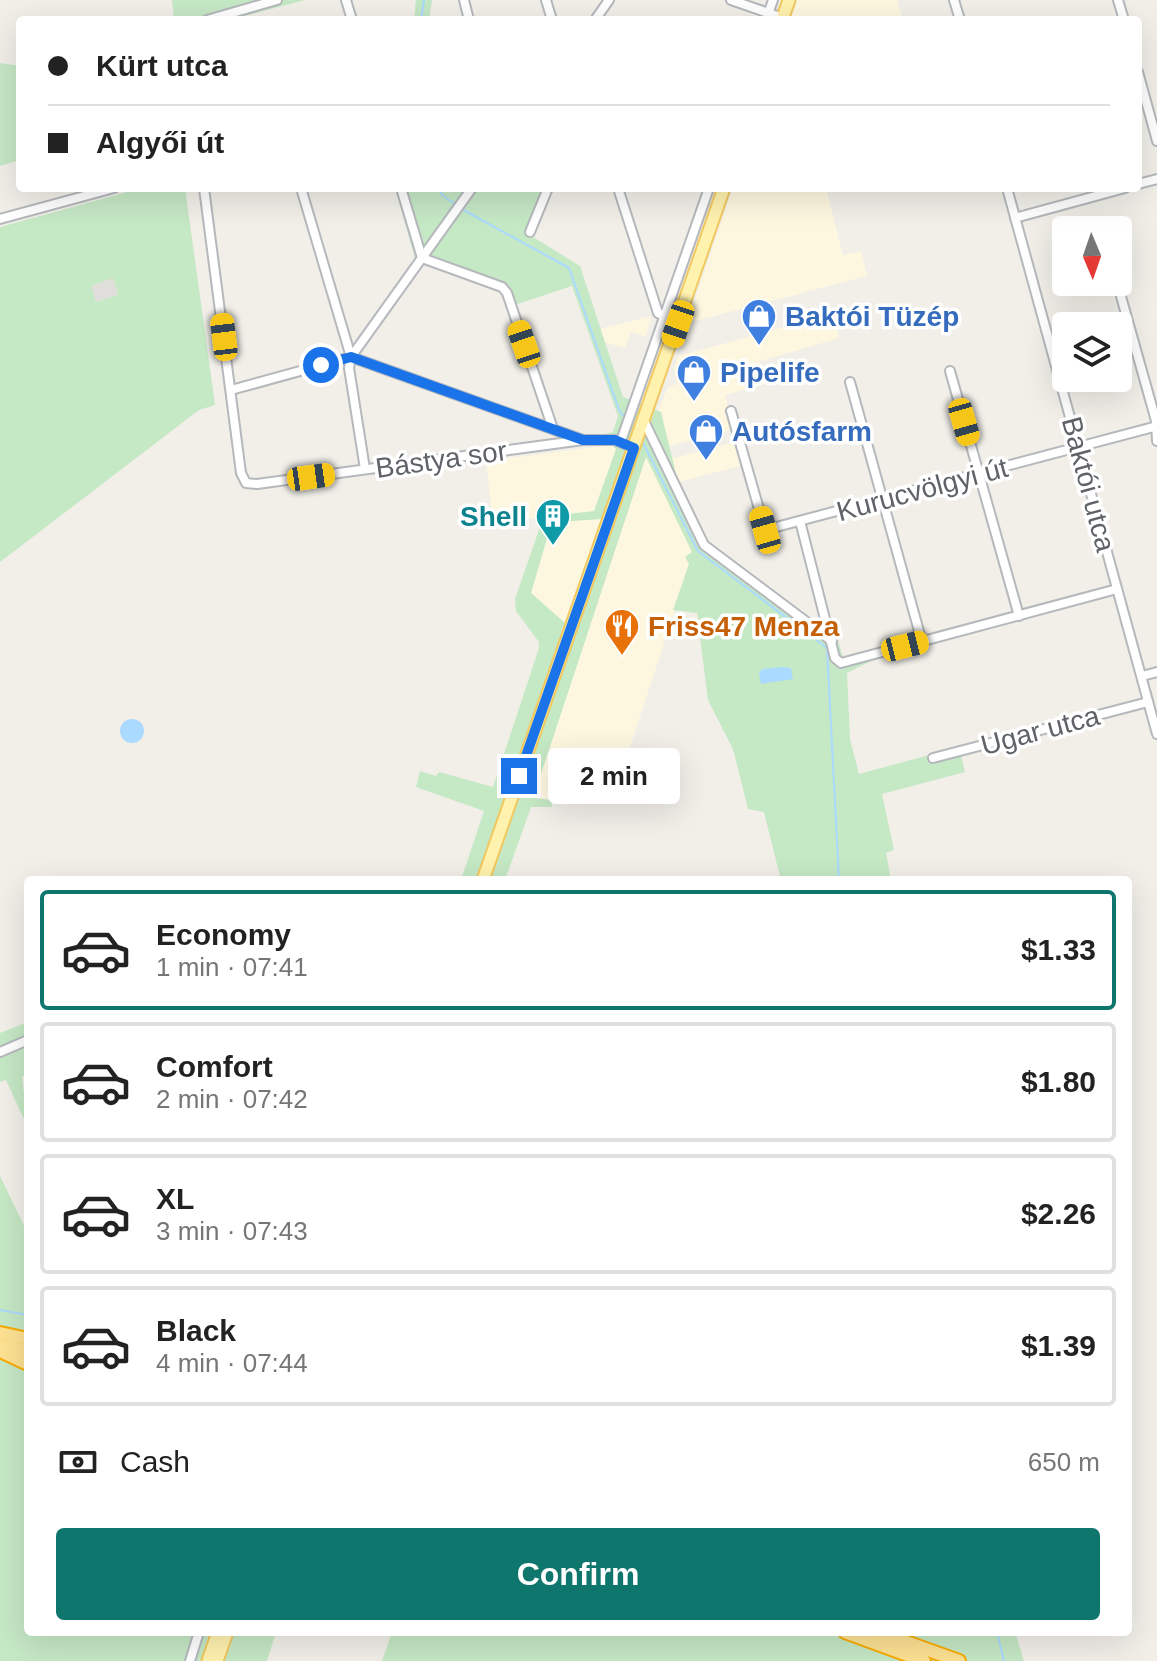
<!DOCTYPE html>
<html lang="en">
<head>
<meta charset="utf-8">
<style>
  :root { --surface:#fff; --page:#f2f2f2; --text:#222; --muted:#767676; --line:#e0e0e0; --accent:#0f766e }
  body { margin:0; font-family:Helvetica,sans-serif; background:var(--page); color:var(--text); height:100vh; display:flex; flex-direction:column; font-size:30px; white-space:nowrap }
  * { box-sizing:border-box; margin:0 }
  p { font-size:26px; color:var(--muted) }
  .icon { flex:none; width:44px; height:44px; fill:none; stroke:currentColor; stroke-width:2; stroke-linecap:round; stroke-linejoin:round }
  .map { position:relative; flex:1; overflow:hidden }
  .panel { position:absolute; left:24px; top:876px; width:1108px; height:760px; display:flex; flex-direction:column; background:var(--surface); border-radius:8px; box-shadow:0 8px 32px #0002 }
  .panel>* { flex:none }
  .guide { position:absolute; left:16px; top:16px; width:1126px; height:176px; border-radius:8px; box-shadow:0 8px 32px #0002; display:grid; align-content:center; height:176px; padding:0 32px; background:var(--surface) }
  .needle { width:52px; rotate:178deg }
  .fabs { position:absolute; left:1052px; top:216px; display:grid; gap:16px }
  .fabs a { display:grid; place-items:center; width:80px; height:80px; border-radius:8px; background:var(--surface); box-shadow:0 8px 32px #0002; font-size:40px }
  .end { position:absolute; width:36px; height:36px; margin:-18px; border:10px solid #1a73e8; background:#fff; box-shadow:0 0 0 4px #fff }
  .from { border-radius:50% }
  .bubble { position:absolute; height:56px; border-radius:8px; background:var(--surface); box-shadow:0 8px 32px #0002; font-size:26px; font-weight:600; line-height:56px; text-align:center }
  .car { position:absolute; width:24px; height:48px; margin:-24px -12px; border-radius:10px; box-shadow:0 0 6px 2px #0007; background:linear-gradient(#f5c518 24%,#345 0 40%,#f5c518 0 76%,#345 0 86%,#f5c518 0) }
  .guide b { display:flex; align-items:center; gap:28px; height:76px; font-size:30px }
  .guide b+b { border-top:2px solid var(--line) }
  .guide i { width:20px; height:20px; background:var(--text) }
  ul { padding:14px 0 0; list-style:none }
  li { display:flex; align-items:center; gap:24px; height:120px; margin:0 16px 12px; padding:0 16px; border:4px solid var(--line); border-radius:8px }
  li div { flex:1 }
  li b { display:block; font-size:30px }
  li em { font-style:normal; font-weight:600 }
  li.on { border-color:var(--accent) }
  li>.icon { width:72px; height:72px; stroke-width:1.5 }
  .pay { display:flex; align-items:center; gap:20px; height:88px; padding:0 32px; font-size:30px }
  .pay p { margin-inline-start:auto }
  .cta { display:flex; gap:16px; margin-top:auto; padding:16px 32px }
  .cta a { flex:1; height:92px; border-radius:8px; background:var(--accent); color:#fff; font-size:32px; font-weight:600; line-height:92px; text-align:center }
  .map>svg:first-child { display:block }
  .commercial { fill:#fef7e0 }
  .industrial { fill:#e0deda }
  .green { fill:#c5e8c5; fill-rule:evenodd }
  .water { fill:#aadaff }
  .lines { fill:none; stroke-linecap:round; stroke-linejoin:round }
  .stream { stroke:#aadaff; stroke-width:2 }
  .minor-casing { stroke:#b5b8bc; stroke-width:12 }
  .major-casing { stroke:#f2c960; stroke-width:15 }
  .highway-casing { stroke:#f9ab00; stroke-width:16 }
  .minor { stroke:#fff; stroke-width:8 }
  .major { stroke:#fff2af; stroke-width:11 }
  .highway { stroke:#fde293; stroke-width:12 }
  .route { stroke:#1a73e8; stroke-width:10 }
  .labels { text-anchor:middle; stroke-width:7; stroke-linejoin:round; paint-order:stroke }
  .shop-label { font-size:28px; font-weight:bold; fill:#366cbe; stroke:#fff; text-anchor:start }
  .street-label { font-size:28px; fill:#5f6368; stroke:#fff }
  .culture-label { font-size:28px; font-weight:bold; fill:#0d838f; stroke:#fff; text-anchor:end }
  .food-label { font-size:28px; font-weight:bold; fill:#c56008; stroke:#fff; text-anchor:start }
</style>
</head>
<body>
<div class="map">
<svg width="1157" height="1661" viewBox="0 0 1157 1661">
  <rect width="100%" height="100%" fill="#f1efe8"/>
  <!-- commercial -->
  <g class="commercial">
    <path d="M797,0H897L903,20H790Z"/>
    <path d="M733,188H826L843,255L861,251L867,276L687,323Z"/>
    <path d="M833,314L839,338L760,361L765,384L725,395L734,429L667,447L661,412H657L668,387L677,384L674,369L678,356Z"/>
    <path d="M651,316L646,337L631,332L625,348L603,342L599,329Z"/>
    <path d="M734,442L741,466L678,482L670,459Z"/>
    <path d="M610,445L617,448L594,511L493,523L486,461Z"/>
    <path d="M646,456L693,552L686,557L690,564L612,802L533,798Z"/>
    <path d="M603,518L565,624L531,593L550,528L556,522Z"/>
  </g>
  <!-- industrial -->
  <path class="industrial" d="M113,278L118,295L96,302L90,286Z"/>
  <!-- green -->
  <g class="green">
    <path d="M172,0H305L230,20H174Z"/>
    <path d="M416,0H432L429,20H414Z"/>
    <path d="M0,63L20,66V160L0,166Z"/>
    <path d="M142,188H185L215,405L199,410L0,562V227ZM113,278L118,295L96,302L91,286Z"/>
    <path d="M395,188H552L533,237L580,266L623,397L661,412L678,482L703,537L829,634L836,633L843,658L928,637L930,644L877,658L847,673L850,739L859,774L959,747L965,772L882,794L894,850L886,853L891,880H781L764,812L748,809L733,749L708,700L697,613L673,610L689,564L685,557L692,552L646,457L533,798L552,800V807H531L505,880H461L484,811L416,787L420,771L436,776L439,772L493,787L539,648V642L516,611L515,599L540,527L535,518L594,511L616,449L601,435L613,432L618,416L572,286L508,307L503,291L416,262ZM602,519L565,623L531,593L550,528L556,522Z"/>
    <path d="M28,1022V1071L22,1077L28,1128L6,1080L0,1082V1033Z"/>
    <path d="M0,1176L28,1234V1632H276L267,1661H0Z"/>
    <path d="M392,1632H1015L1024,1661H382Z"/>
  </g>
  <!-- water -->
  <g class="water">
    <path d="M783,667L791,668L793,679L761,684L759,673L762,669Z"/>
    <circle cx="132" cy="731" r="12"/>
  </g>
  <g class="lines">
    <!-- stream -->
    <g class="stream">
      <path d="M421,20L424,0"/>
      <path d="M439,188L442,195L455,204"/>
      <path d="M460,208L569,268L619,410L625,418"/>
      <path d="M641,439L698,551L827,648L839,880"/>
      <path d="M0,1310L28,1315"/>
      <path d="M997,1632L1004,1661"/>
    </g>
    <!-- minor casing -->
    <g class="minor-casing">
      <g id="minor">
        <path d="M346,0L352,20"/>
        <path d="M464,0L469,20"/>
        <path d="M546,0L552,20"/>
        <path d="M731,0L783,18"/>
        <path d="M954,0L960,20"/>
        <path d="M1118,0L1124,20"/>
        <path d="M207,20L277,0"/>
        <path d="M595,20L609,0"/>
        <path d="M766,20L773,0"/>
        <path d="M1138,72L1157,141"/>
        <path d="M1138,184L1157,179"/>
        <path d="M204,188L241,473L246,483L257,484L583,440H615L634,448"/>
        <path d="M301,188L351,357L349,368L365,469"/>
        <path d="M401,188L422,258L502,287L507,293L552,426"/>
        <path d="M618,188L658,313L678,324"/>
        <path d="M1007,188L1157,734"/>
        <path d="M1015,218L1125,188"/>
        <path d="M0,219L114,188"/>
        <path d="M530,232L548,188"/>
        <path d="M1117,282L1156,421L1157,441"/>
        <path d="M351,357L472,188"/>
        <path d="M950,371L1019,616"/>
        <path d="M850,382L922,642"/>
        <path d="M231,390L351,357L583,440"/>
        <path d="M731,411L765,530L1157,426"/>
        <path d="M644,421L704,545L832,641"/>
        <path d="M621,441L709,188"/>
        <path d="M800,521L835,658L841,663L1117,589"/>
        <path d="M1142,676L1157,672"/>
        <path d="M933,758L1148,702"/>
        <path d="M0,1052L28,1040"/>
        <path d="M190,1661L199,1632"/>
      </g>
    </g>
    <!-- major casing -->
    <g class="major-casing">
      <g id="major">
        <path d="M782,20L789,0"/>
        <path d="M483,880L724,188"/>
        <path d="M208,1661L218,1632"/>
        <path d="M217,1661L227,1632"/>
      </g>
    </g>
    <!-- highway casing -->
    <g class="highway-casing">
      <g id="highway">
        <path d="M0,1333L28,1339"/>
        <path d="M0,1345L28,1351"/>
        <path d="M0,1351L28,1364"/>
        <path d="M845,1632L924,1661"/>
        <path d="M878,1632L959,1661"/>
      </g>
    </g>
    <!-- minor -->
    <use href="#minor" class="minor"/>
    <!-- major -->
    <use href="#major" class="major"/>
    <!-- highway -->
    <use href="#highway" class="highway"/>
  </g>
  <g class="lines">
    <!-- route -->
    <path class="route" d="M321,365L351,357L583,440H615L634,448L519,776"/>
  </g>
  <!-- icons -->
  <defs>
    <g id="shop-pin" transform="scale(1.8)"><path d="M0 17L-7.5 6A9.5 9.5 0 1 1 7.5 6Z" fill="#3f7fe0" stroke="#fff"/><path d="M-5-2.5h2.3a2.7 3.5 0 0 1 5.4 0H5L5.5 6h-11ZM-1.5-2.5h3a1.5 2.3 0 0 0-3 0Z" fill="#fff"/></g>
    <g id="building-pin" transform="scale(1.8)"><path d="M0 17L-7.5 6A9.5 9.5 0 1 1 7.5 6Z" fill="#0f9aa8" stroke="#fff"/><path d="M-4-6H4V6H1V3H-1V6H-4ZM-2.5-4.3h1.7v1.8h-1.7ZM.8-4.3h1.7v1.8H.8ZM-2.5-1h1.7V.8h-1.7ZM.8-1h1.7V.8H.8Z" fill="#fff"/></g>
    <g id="restaurant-pin" transform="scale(1.8)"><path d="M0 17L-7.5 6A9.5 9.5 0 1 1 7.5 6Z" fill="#e8710a" stroke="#fff"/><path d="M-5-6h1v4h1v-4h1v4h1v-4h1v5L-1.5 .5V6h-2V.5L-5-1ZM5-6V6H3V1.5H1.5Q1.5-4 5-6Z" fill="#fff"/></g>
  </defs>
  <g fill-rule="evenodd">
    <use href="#shop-pin" x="759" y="316"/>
    <use href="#shop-pin" x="694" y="372"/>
    <use href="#shop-pin" x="706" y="431"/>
    <use href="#building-pin" x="553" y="516"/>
    <use href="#restaurant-pin" x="622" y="626"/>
  </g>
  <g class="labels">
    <!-- shop labels -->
    <g class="shop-label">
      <text x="785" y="326">Baktói Tüzép</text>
      <text x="720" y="382">Pipelife</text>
      <text x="732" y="441">Autósfarm</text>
    </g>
    <!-- street labels -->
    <g class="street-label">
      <text transform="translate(441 459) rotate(-8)" y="10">Bástya sor</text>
      <text transform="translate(1089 484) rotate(75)" y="10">Baktói utca</text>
      <text transform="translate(922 489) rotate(-15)" y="10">Kurucvölgyi út</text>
      <text transform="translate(1040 730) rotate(-15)" y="10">Ugar utca</text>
    </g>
    <!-- culture labels -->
    <g class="culture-label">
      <text x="527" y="526">Shell</text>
    </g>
    <!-- food labels -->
    <g class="food-label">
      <text x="648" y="636">Friss47 Menza</text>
    </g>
  </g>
</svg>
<div class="fabs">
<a><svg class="needle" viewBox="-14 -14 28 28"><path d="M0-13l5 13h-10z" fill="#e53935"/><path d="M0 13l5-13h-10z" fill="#767676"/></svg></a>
<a><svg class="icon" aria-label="layers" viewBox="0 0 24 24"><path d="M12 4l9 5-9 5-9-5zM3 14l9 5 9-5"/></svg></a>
</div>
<i class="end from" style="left:321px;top:365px"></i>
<i class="end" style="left:519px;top:776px"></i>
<div class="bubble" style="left:548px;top:748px;width:132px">2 min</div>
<i class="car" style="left:678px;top:324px;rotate:199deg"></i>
<i class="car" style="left:224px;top:337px;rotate:353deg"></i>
<i class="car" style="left:524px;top:344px;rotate:341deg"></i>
<i class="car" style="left:964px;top:422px;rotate:164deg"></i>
<i class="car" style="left:311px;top:477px;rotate:82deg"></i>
<i class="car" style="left:765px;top:530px;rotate:344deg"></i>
<i class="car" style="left:905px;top:646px;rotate:76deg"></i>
<div class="guide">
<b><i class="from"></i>Kürt utca</b>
<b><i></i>Algyői út</b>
</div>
<section class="panel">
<ul>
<li class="on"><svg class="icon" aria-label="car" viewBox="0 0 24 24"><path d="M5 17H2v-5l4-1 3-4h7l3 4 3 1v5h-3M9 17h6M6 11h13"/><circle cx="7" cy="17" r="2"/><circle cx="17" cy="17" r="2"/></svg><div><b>Economy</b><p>1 min · 07:41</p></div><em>$1.33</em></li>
<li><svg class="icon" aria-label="car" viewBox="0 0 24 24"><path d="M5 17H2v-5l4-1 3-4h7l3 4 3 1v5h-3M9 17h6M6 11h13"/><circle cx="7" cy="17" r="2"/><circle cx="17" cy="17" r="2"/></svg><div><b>Comfort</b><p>2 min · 07:42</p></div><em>$1.80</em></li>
<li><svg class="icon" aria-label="car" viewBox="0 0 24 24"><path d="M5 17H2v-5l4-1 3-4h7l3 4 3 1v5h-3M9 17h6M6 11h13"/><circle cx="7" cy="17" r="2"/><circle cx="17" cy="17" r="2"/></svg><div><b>XL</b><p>3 min · 07:43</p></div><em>$2.26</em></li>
<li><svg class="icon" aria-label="car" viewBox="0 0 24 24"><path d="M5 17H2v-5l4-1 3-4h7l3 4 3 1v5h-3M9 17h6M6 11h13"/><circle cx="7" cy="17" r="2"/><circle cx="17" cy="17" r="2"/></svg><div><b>Black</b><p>4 min · 07:44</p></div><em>$1.39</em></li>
</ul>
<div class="pay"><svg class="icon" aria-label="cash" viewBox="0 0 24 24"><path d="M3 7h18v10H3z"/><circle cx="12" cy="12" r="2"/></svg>Cash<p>650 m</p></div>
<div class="cta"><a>Confirm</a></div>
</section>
</div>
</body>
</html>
